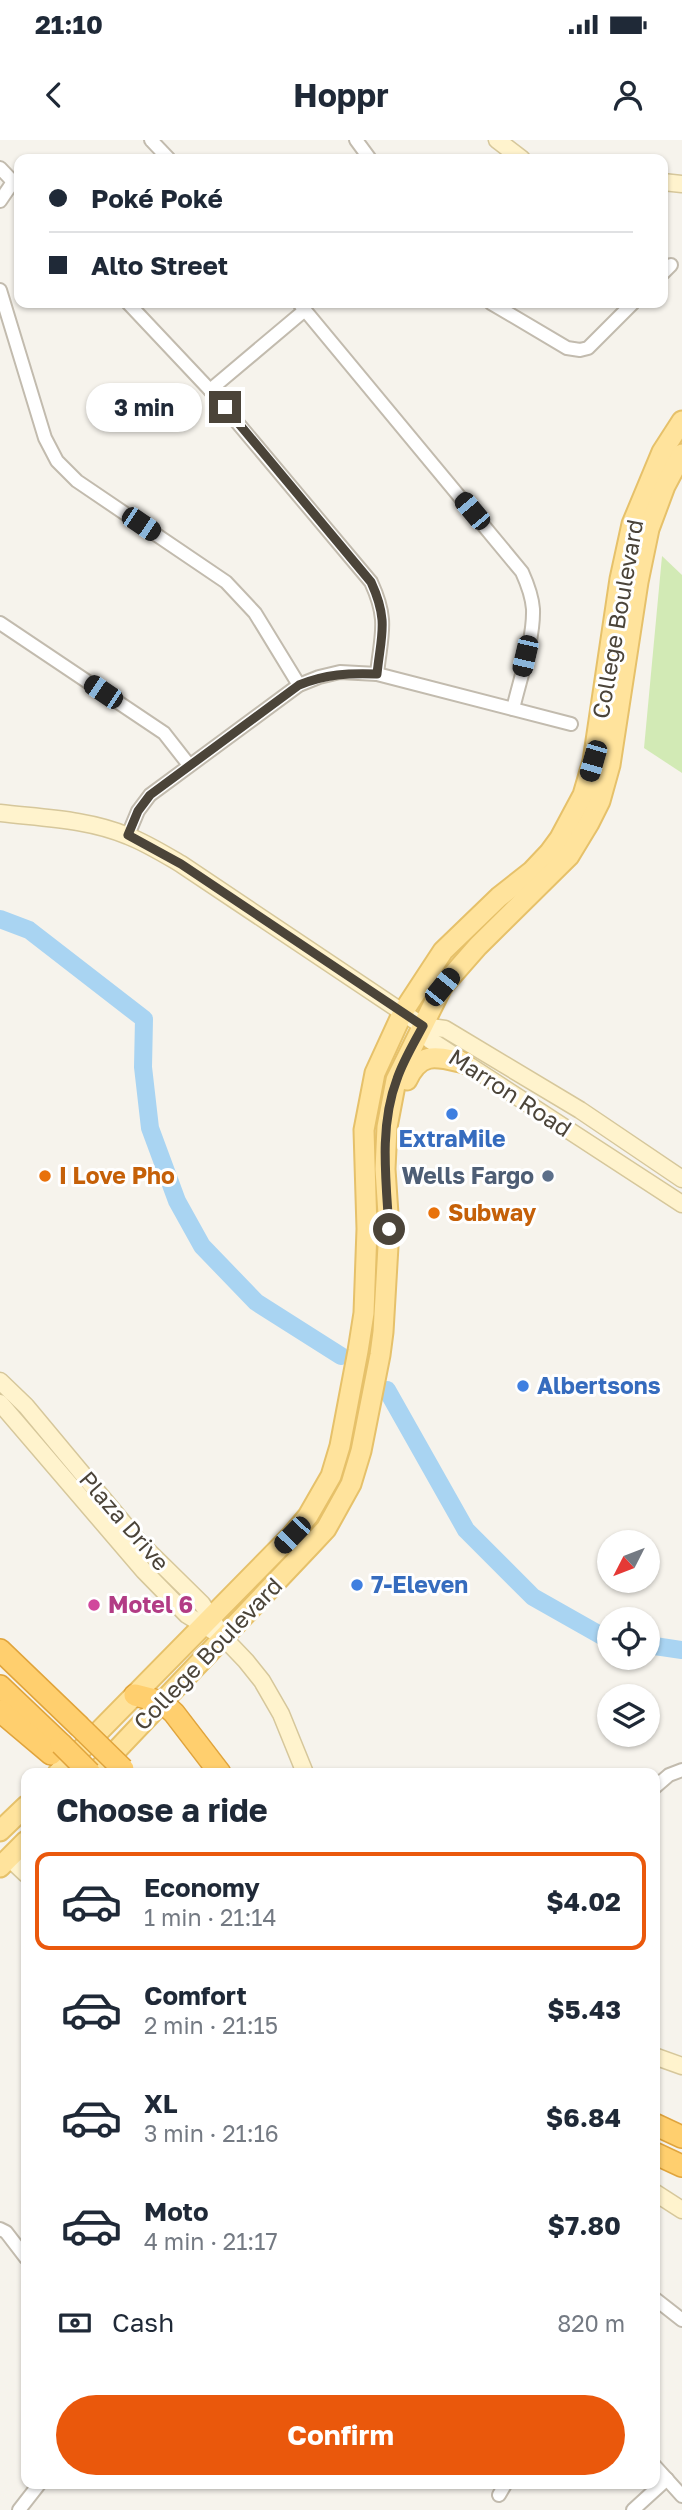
<!DOCTYPE html>
<html lang="en">
<head>
<meta charset="utf-8">
<style>
  :root { --surface:#fff; --page:#f2f2f3; --text:#1f2937; --muted:#747a83; --line:#e0e1e3; --accent:#ea580c }
  body { margin:0; font-family:"Golos Text",sans-serif; background:var(--page); color:var(--text); height:100vh; display:flex; flex-direction:column; font-size:26px; white-space:nowrap }
  * { box-sizing:border-box; margin:0 }
  p { font-size:23px; color:var(--muted) }
  .icon { flex:none; width:38px; height:38px; fill:none; stroke:currentColor; stroke-width:2; stroke-linecap:round; stroke-linejoin:round }
  .map { position:relative; flex:1; overflow:hidden }
  .details { position:absolute; left:21px; top:1628px; width:639px; height:721px; display:flex; flex-direction:column; background:var(--surface); border-radius:14px; box-shadow:0 2px 5px #0004 }
  .details>* { flex:none }
  .hud { position:absolute; left:14px; top:14px; width:654px; height:154px; border-radius:14px; box-shadow:0 2px 5px #0004; display:grid; align-content:center; height:154px; padding:0 35px; background:var(--surface) }
  .needle { width:46px; rotate:228deg }
  .buttons { position:absolute; left:597px; top:1390px; display:grid; gap:14px }
  .buttons a { display:grid; place-items:center; width:63px; height:63px; border-radius:50%; background:var(--surface); box-shadow:0 2px 5px #0004; font-size:35px }
  .end { position:absolute; width:32px; height:32px; margin:-16px; border:9px solid #4b4439; background:#fff; box-shadow:0 0 0 4px #fff }
  .from { border-radius:50% }
  .bubble { position:absolute; height:49px; border-radius:24px; background:var(--surface); box-shadow:0 2px 5px #0004; font-size:23px; font-weight:700; line-height:49px; text-align:center }
  .car { position:absolute; width:21px; height:42px; margin:-21px -10px; border-radius:9px; box-shadow:0 0 5px 2px #0007; background:linear-gradient(#222 24%,#8ab4d8 0 40%,#222 0 76%,#8ab4d8 0 86%,#222 0) }
  .hud b { display:flex; align-items:center; gap:24px; height:66px; font-size:26px }
  .hud b+b { border-top:2px solid var(--line) }
  .hud i { width:18px; height:18px; background:var(--text) }
  ul { padding:0; list-style:none }
  li { display:flex; align-items:center; gap:21px; height:98px; margin:0 14px 10px; padding:0 21px; border:4px solid transparent; border-radius:14px }
  li div { flex:1 }
  li b { display:block; font-size:26px }
  li em { font-style:normal; font-weight:700 }
  li.active { border-color:var(--accent) }
  li>.icon { width:63px; height:63px; stroke-width:1.5 }
  h2 { padding:0 35px; font-size:32px; line-height:84px }
  .pay { display:flex; align-items:center; gap:18px; height:77px; padding:0 35px; font-size:26px }
  .pay p { margin-inline-start:auto }
  .action { display:flex; gap:14px; margin-top:auto; padding:14px 35px }
  .action a { flex:1; height:80px; border-radius:42px; background:var(--accent); color:#fff; font-size:28px; font-weight:700; line-height:80px; text-align:center }
  .status { display:flex; justify-content:space-between; align-items:center; height:49px; padding:0 35px; background:var(--surface); direction:ltr }
  .status svg { height:19px; fill:currentColor }
  header { display:flex; justify-content:space-between; align-items:center; height:91px; padding:0 35px; background:var(--surface); font-size:32px; font-weight:700 }
  .map>svg:first-child { display:block }
  .green { fill:#d2eab5 }
  .lines { fill:none; stroke-linecap:round; stroke-linejoin:round }
  .river { stroke:#a9d4f2; stroke-width:18 }
  .street-casing { stroke:#c2bbae; stroke-width:16 }
  .secondary-casing { stroke:#d6c79b; stroke-width:19 }
  .primary-casing { stroke:#e6c16a; stroke-width:23 }
  .highway-casing { stroke:#e0a43c; stroke-width:24 }
  .street { stroke:#fff; stroke-width:12 }
  .secondary { stroke:#fff3cd; stroke-width:16 }
  .primary { stroke:#ffe39c; stroke-width:19 }
  .highway { stroke:#ffcf6e; stroke-width:21 }
  .highway-bridge-casing { stroke:#e0a43c; stroke-width:24; stroke-linecap:butt }
  .highway-bridge { stroke:#ffcf6e; stroke-width:21 }
  .route { stroke:#4b4439; stroke-width:9 }
  .shop-dot { fill:#3f7fe0; stroke:#fff; stroke-width:2.5 }
  .food-dot { fill:#e8710a; stroke:#fff; stroke-width:2.5 }
  .service-dot { fill:#5c6f8a; stroke:#fff; stroke-width:2.5 }
  .hotel-dot { fill:#d1479c; stroke:#fff; stroke-width:2.5 }
  .labels { text-anchor:middle; stroke-width:6; stroke-linejoin:round; paint-order:stroke }
  .street-label { font-size:23px; fill:#4b4439; stroke:#fff }
  .shop-label { font-size:23px; font-weight:bold; fill:#366cbe; stroke:#fff; text-anchor:start }
  .food-label { font-size:23px; font-weight:bold; fill:#c56008; stroke:#fff; text-anchor:start }
  .service-label { font-size:23px; font-weight:bold; fill:#4e5e75; stroke:#fff; text-anchor:end }
  .hotel-label { font-size:23px; font-weight:bold; fill:#b23c85; stroke:#fff; text-anchor:start }
</style>
</head>
<body>
<div class="status"><b>21:10</b><svg viewBox="0 0 49 12"><path d="M0 12V9h3v3zM5 12V6h3v6zM10 12V3h3v9zM15 12V0h3v12zM26 1h20v11H26zM47 4h2v5h-2z"/></svg></div>
<header><svg class="icon" aria-label="back" viewBox="0 0 24 24"><path d="M15 5l-7 7 7 7"/></svg>Hoppr<svg class="icon" aria-label="person" viewBox="0 0 24 24"><circle cx="12" cy="8" r="4"/><path d="M4 21q1-7 8-7t8 7"/></svg></header>
<div class="map">
<svg width="682" height="2370" viewBox="0 0 682 2370">
  <rect width="100%" height="100%" fill="#f6f3ec"/>
  <!-- green -->
  <path class="green" d="M662,416L682,435V633L644,608Z"/>
  <g class="lines">
    <!-- river -->
    <g class="river">
      <path d="M0,779L29,790L144,879L143,927L150,988L177,1061L202,1106L256,1162L341,1216"/>
      <path d="M387,1250L466,1390L533,1457L609,1500"/>
      <path d="M648,1505L682,1510"/>
    </g>
    <!-- street casing -->
    <g class="street-casing">
      <g id="street">
        <path d="M151,0L169,19"/>
        <path d="M356,0L370,19"/>
        <path d="M0,28L19,48"/>
        <path d="M0,61L13,42"/>
        <path d="M663,133L671,125"/>
        <path d="M0,150L45,298L57,321L77,341L226,442L255,473L299,545"/>
        <path d="M128,163L210,250L371,442C389,481 381,494 377,534"/>
        <path d="M299,163L522,432C527,443 532,456 533,469C534,499 520,539 513,569"/>
        <path d="M491,163L567,208L580,210L588,208L633,163"/>
        <path d="M210,250L305,170"/>
        <path d="M0,483L164,593L189,625"/>
        <path d="M128,695L138,671L150,655L299,545L319,537L340,532L377,534L571,584"/>
        <path d="M654,1648L669,1635L682,1630"/>
        <path d="M0,2089L6,2092L26,2118"/>
        <path d="M654,2158L682,2180"/>
        <path d="M654,2325L682,2356"/>
        <path d="M499,2355L506,2343"/>
        <path d="M19,2370L40,2343"/>
        <path d="M633,2370L667,2339"/>
      </g>
    </g>
    <!-- secondary casing -->
    <g class="secondary-casing">
      <g id="secondary">
        <path d="M497,0L522,19"/>
        <path d="M663,42L682,44"/>
        <path d="M0,673C42,678 88,679 128,696C146,703 164,714 181,724L423,886L445,889L580,970L682,1039"/>
        <path d="M423,886L430,900L682,1064"/>
        <path d="M0,1241L26,1266L140,1403L202,1464L224,1498L246,1521L262,1541L281,1574L305,1633"/>
        <path d="M0,1263L144,1431L187,1475L213,1491"/>
        <path d="M9,1718L26,1734"/>
        <path d="M654,1916L682,1926"/>
        <path d="M654,2052L682,2070"/>
      </g>
    </g>
    <!-- primary casing -->
    <g class="primary-casing">
      <g id="primary">
        <path d="M407,940C421,910 438,917 464,923"/>
        <path d="M58,1633L292,1395L308,1376L331,1336L340,1306L358,1211L364,1173L367,1089L364,990L375,933L403,872L443,811L499,757L532,731L549,713L560,698L583,655L593,621L620,439L632,384L662,312L682,281"/>
        <path d="M95,1633L311,1405L326,1389L351,1344L361,1311L380,1215L383,1192L389,1089L385,1029L387,987L396,940L442,847L478,806L569,716L589,683L600,661L610,625L638,442L649,389L665,346L682,314"/>
        <path d="M0,1691L26,1666"/>
        <path d="M0,1727L26,1701"/>
      </g>
    </g>
    <!-- highway casing -->
    <g class="highway-casing">
      <g id="highway">
        <path d="M0,1510L78,1585"/>
        <path d="M0,1546L61,1604"/>
        <path d="M135,1555L162,1562L174,1573L220,1633"/>
        <path d="M0,1571L51,1614"/>
        <path d="M654,1984L682,1997"/>
        <path d="M654,2013L682,2026"/>
      </g>
    </g>
    <!-- street -->
    <use href="#street" class="street"/>
    <!-- secondary -->
    <use href="#secondary" class="secondary"/>
    <!-- primary -->
    <use href="#primary" class="primary"/>
    <!-- highway -->
    <use href="#highway" class="highway"/>
    <!-- highway-bridge casing -->
    <g class="highway-bridge-casing">
      <g id="highway-bridge">
        <path d="M78,1585L123,1629"/>
        <path d="M61,1604L90,1633"/>
      </g>
    </g>
    <!-- highway-bridge -->
    <use href="#highway-bridge" class="highway-bridge"/>
  </g>
  <g class="lines">
    <!-- route -->
    <path class="route" d="M225,267L371,442C389,481 381,495 377,534C348,533 326,534 299,545L150,655L138,671L128,695L181,724L423,886C414,903 403,921 397,939C379,986 386,1040 389,1089"/>
  </g>
  <!-- markers -->
  <g class="shop-dot">
    <circle cx="452" cy="974" r="7"/>
    <circle cx="523" cy="1246" r="7"/>
    <circle cx="357" cy="1445" r="7"/>
  </g>
  <g class="food-dot">
    <circle cx="45" cy="1036" r="7"/>
    <circle cx="434" cy="1073" r="7"/>
  </g>
  <circle class="service-dot" cx="548" cy="1036" r="7"/>
  <circle class="hotel-dot" cx="94" cy="1465" r="7"/>
  <g class="labels">
    <!-- street labels -->
    <g class="street-label">
      <text transform="translate(618 479) rotate(-80)" y="8">College Boulevard</text>
      <text transform="translate(510 953) rotate(33)" y="8">Marron Road</text>
      <text transform="translate(124 1381) rotate(49)" y="8">Plaza Drive</text>
      <text transform="translate(208 1514) rotate(-46)" y="8">College Boulevard</text>
    </g>
    <!-- shop labels -->
    <g class="shop-label">
      <text x="452" y="1007" text-anchor="middle">ExtraMile</text>
      <text x="537" y="1254">Albertsons</text>
      <text x="371" y="1453">7-Eleven</text>
    </g>
    <!-- food labels -->
    <g class="food-label">
      <text x="59" y="1044">I Love Pho</text>
      <text x="448" y="1081">Subway</text>
    </g>
    <!-- service labels -->
    <g class="service-label">
      <text x="534" y="1044">Wells Fargo</text>
    </g>
    <!-- hotel labels -->
    <g class="hotel-label">
      <text x="108" y="1473">Motel 6</text>
    </g>
  </g>
</svg>
<div class="buttons">
<a><svg class="needle" viewBox="-14 -14 28 28"><path d="M0-13l5 13h-10z" fill="#e53935"/><path d="M0 13l5-13h-10z" fill="#747a83"/></svg></a>
<a><svg class="icon" aria-label="locate" viewBox="0 0 24 24"><circle cx="12" cy="12" r="6"/><path d="M12 2v4M12 18v4M2 12h4M18 12h4"/></svg></a>
<a><svg class="icon" aria-label="layers" viewBox="0 0 24 24"><path d="M12 4l9 5-9 5-9-5zM3 14l9 5 9-5"/></svg></a>
</div>
<i class="end from" style="left:389px;top:1089px"></i>
<i class="end" style="left:225px;top:267px"></i>
<div class="bubble" style="left:86px;top:243px;width:116px">3 min</div>
<i class="car" style="left:472px;top:371px;rotate:320deg"></i>
<i class="car" style="left:141px;top:384px;rotate:124deg"></i>
<i class="car" style="left:525px;top:516px;rotate:193deg"></i>
<i class="car" style="left:103px;top:552px;rotate:304deg"></i>
<i class="car" style="left:593px;top:621px;rotate:196deg"></i>
<i class="car" style="left:442px;top:847px;rotate:39deg"></i>
<i class="car" style="left:292px;top:1395px;rotate:224deg"></i>
<div class="hud">
<b><i class="from"></i>Poké Poké</b>
<b><i></i>Alto Street</b>
</div>
<section class="details">
<h2>Choose a ride</h2>
<ul>
<li class="active"><svg class="icon" aria-label="car" viewBox="0 0 24 24"><path d="M5 17H2v-5l4-1 3-4h7l3 4 3 1v5h-3M9 17h6M6 11h13"/><circle cx="7" cy="17" r="2"/><circle cx="17" cy="17" r="2"/></svg><div><b>Economy</b><p>1 min · 21:14</p></div><em>$4.02</em></li>
<li><svg class="icon" aria-label="car" viewBox="0 0 24 24"><path d="M5 17H2v-5l4-1 3-4h7l3 4 3 1v5h-3M9 17h6M6 11h13"/><circle cx="7" cy="17" r="2"/><circle cx="17" cy="17" r="2"/></svg><div><b>Comfort</b><p>2 min · 21:15</p></div><em>$5.43</em></li>
<li><svg class="icon" aria-label="car" viewBox="0 0 24 24"><path d="M5 17H2v-5l4-1 3-4h7l3 4 3 1v5h-3M9 17h6M6 11h13"/><circle cx="7" cy="17" r="2"/><circle cx="17" cy="17" r="2"/></svg><div><b>XL</b><p>3 min · 21:16</p></div><em>$6.84</em></li>
<li><svg class="icon" aria-label="car" viewBox="0 0 24 24"><path d="M5 17H2v-5l4-1 3-4h7l3 4 3 1v5h-3M9 17h6M6 11h13"/><circle cx="7" cy="17" r="2"/><circle cx="17" cy="17" r="2"/></svg><div><b>Moto</b><p>4 min · 21:17</p></div><em>$7.80</em></li>
</ul>
<div class="pay"><svg class="icon" aria-label="cash" viewBox="0 0 24 24"><path d="M3 7h18v10H3z"/><circle cx="12" cy="12" r="2"/></svg>Cash<p>820 m</p></div>
<div class="action"><a>Confirm</a></div>
</section>
</div>
</body>
</html>
